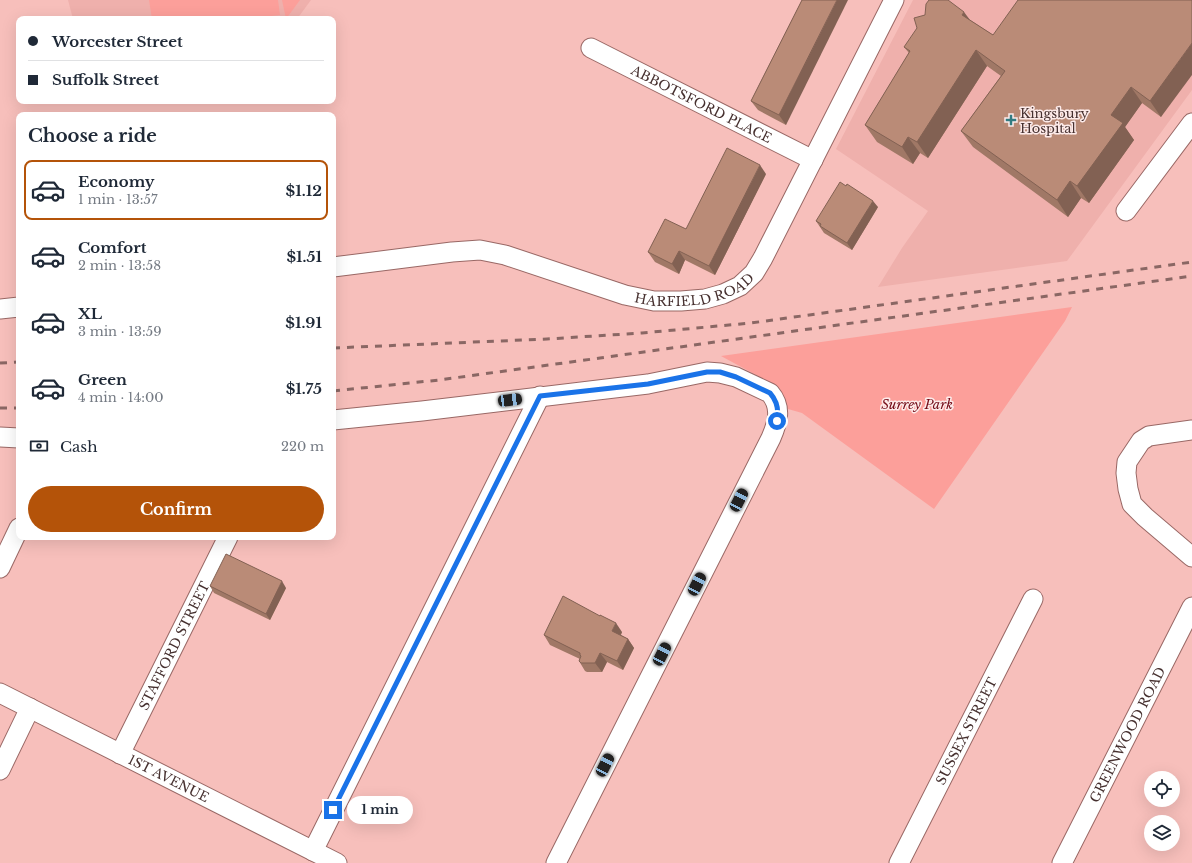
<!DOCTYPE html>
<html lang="en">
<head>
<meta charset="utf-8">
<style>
  :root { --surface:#fff; --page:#f2f2f3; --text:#1f2937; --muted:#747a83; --line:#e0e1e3; --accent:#b45309 }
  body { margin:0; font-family:"Libre Baskerville",serif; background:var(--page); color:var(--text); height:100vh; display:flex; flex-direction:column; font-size:15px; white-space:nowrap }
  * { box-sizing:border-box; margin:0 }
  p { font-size:13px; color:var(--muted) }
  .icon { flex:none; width:22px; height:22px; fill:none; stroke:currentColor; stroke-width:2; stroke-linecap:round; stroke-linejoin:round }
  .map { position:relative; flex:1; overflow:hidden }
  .panel { position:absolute; left:16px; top:112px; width:320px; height:428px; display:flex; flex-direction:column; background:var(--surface); border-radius:8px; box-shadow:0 4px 16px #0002 }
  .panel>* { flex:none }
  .hud { position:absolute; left:16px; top:16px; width:320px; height:88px; border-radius:8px; box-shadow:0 4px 16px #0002; display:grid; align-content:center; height:88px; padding:0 12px; background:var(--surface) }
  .buttons { position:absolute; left:1144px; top:771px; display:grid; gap:8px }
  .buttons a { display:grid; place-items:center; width:36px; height:36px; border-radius:50%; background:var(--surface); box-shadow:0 4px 16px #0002; font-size:20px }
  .end { position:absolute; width:18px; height:18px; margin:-9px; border:5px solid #1a73e8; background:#fff; box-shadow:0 0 0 2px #fff }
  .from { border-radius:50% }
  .bubble { position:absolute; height:28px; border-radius:14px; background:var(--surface); box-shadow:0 4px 16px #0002; font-size:13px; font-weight:700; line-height:28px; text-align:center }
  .car { position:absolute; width:12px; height:24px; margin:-12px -6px; border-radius:5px; box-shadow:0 0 3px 1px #0007; background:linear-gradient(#222 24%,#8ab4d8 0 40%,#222 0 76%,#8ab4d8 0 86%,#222 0) }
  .hud b { display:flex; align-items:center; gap:14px; height:38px; font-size:15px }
  .hud b+b { border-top:1px solid var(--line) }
  .hud i { width:10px; height:10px; background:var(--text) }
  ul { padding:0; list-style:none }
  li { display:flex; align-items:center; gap:12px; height:60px; margin:0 8px 6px; padding:0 4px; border:2px solid transparent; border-radius:8px }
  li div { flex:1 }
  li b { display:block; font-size:15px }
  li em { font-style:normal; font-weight:700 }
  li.active { border-color:var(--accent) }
  li>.icon { width:36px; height:36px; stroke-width:1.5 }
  h2 { padding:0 12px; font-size:18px; line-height:48px }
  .pay { display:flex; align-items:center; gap:10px; height:44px; padding:0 12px; font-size:15px }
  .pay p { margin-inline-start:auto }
  .action { display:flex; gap:8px; margin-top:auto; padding:8px 12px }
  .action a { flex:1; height:46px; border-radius:24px; background:var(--accent); color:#fff; font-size:16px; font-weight:700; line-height:46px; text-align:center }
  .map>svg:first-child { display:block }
  .built { fill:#efb0ac }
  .green { fill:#fc9f9a }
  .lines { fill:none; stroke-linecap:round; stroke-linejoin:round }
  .minor-casing { stroke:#996865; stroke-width:21 }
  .minor { stroke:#fff; stroke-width:19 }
  .rail { stroke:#8a6764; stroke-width:3; stroke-dasharray:7 7; stroke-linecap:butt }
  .wall { fill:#a07866 }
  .shaded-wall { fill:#826153 }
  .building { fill:#ba8b77; stroke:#826153 }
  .route { stroke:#1a73e8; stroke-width:5 }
  .poi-dot { fill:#327b81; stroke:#fdebea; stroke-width:1.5 }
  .labels { text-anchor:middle; stroke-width:3; stroke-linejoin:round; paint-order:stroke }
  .street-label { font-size:13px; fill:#46302f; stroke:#fdebea }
  .poi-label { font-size:13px; fill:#46302f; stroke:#fdebea; text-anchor:start }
  .park-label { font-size:13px; font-style:italic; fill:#730b17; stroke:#fdebea }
</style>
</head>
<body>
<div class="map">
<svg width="1192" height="863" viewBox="0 0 1192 863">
  <rect width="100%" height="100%" fill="#f7bfbb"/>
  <!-- built -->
  <g class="built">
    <path d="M68,0H311L297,19H73Z"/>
    <path d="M913,0H1192V90L1067,261L878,287L902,248L928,211L836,149Z"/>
  </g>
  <!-- green -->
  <g class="green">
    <path d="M149,0H278L280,15L246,19H152Z"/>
    <path d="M282,0H300L286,19Z"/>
    <path d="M1072,307L1065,321L934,509L802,413L788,409L771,383L721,356Z"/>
  </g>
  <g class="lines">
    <!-- minor casing -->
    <g class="minor-casing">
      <g id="minor">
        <path id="s1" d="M591,48L813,160"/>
        <path d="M1126,211L1192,123"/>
        <path id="s2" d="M333,267L452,252L480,250L505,255L625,295L654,301H681L705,299L723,294L740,286L754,273L763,258L894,0"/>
        <path d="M0,309L19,307"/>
        <path d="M333,420L422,411L648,384L707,372L720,373L736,377L770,393C782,407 778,422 771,438L556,863"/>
        <path d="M1192,430L1149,436L1141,441L1127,462L1126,473L1128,489L1132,504L1145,517L1192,557"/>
        <path d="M0,437L19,438"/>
        <path d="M0,568L19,528"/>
        <path id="s3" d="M0,693L337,863"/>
        <path id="s4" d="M120,754L228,537"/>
        <path d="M0,770L30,708"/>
        <path d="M313,851L540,396"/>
        <path id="s5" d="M899,863L1033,599"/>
        <path id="s6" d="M1062,863L1192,607"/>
      </g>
    </g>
    <!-- minor -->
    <use href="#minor" class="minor"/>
    <!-- rail -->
    <g class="rail">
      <path d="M333,348L547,339L642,333L751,323L1192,262"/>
      <path d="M0,363L19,362"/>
      <path d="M333,391L439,380L600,358L1192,276"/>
      <path d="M0,408H19"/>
    </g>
  </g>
  <!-- wall -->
  <g class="wall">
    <path d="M802,0L786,125L758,110L751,101Z"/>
    <path d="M1192,0L1161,117L1142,103L1125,127L1134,140L1089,203L1081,198L1068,217L973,147L961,131L1001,76L987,66L928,158L920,153L913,164L877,142L865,125L909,53L904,47L970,20L993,35Z"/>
    <path d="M766,174L715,275L685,260L679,274L655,262L648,252L686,229Z"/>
    <path d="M878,207L852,250L824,233L816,221Z"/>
    <path d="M210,586L286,588L270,620L214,593Z"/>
    <path d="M622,632L621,635L628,639L634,648L623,670L607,662L602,672H587L585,671L579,661L580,659L550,645L544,635Z"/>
  </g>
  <!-- shaded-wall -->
  <g class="shaded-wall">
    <path d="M837,0H848L786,125L779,115Z"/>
    <path d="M964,12L976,28L962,15Z"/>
    <path d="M1192,43V75L1161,117L1150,101Z"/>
    <path d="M976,50L987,66L928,158L917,142Z"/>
    <path d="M1131,87L1142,103L1125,127L1134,140L1089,203L1077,186L1111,115Z"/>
    <path d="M908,137L920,153L913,164L902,147Z"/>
    <path d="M760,165L766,174L715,275L709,266Z"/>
    <path d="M1070,181L1081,198L1068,217L1057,200Z"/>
    <path d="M873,201L878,207L852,250L847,243Z"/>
    <path d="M679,251L685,260L679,274L672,264Z"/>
    <path d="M282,581L286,588L270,620L266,614Z"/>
    <path d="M616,623L622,632L618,640L612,631Z"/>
    <path d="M628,639L634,648L623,670L617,661Z"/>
    <path d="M600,653L607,662L602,672L595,663Z"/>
  </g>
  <!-- building -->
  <g class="building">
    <path d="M802,0H837L779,115L751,101Z"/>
    <path d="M929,0H948L964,12L962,15L993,35L1018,0H1192V43L1150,101L1131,87L1111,115L1123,123L1077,186L1070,181L1057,200L961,131L1005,71L976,50L917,142L908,137L902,147L865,125L910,51L904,47L917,28L914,18L925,15L926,4Z"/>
    <path d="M727,148L760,165L709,266L679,251L672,264L648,252L665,219L686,229Z"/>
    <path d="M840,182L846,186L847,184L873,201L847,243L820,226L821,224L816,221Z"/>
    <path d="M226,554L282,581L266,614L210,586Z"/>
    <path d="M563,596L600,616V615L616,623L612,631L628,639L617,661L600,653L595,663H581L579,661L581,656L580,655V653L544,635Z"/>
  </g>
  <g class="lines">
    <!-- route -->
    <path class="route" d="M333,810L540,396L648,384L707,372H720L736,377L770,393C777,401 779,411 777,421"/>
  </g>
  <!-- markers -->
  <path class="poi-dot" d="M1009 114h4v4h4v4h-4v4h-4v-4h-4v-4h4z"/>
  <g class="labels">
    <!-- street labels -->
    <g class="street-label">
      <text dy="5" stroke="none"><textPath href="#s1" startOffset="124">ABBOTSFORD PLACE</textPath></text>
      <text dy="5" stroke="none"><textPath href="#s2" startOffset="372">HARFIELD ROAD</textPath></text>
      <text dy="5" stroke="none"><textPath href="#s4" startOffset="121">STAFFORD STREET</textPath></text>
      <text dy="5" stroke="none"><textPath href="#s5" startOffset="148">SUSSEX STREET</textPath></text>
      <text dy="5" stroke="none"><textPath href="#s6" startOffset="144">GREENWOOD ROAD</textPath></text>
      <text dy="5" stroke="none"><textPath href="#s3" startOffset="189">1ST AVENUE</textPath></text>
    </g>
    <!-- poi labels -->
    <g class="poi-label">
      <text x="1020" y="118">Kingsbury<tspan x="1020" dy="15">Hospital</tspan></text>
    </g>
    <!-- park labels -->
    <g class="park-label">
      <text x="917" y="409">Surrey Park</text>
    </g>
  </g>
</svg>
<div class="buttons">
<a><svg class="icon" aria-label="locate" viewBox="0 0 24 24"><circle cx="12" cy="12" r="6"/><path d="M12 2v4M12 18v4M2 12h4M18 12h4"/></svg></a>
<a><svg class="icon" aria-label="layers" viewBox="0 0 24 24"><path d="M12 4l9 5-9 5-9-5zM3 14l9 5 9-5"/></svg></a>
</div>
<i class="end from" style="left:777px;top:421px"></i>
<i class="end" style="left:333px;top:810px"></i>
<div class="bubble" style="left:347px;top:796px;width:66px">1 min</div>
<i class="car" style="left:510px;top:400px;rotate:83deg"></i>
<i class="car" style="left:739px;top:500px;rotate:27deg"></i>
<i class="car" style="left:697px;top:584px;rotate:27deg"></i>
<i class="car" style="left:662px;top:654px;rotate:27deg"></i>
<i class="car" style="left:605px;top:765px;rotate:27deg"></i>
<div class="hud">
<b><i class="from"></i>Worcester Street</b>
<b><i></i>Suffolk Street</b>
</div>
<section class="panel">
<h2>Choose a ride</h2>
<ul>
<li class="active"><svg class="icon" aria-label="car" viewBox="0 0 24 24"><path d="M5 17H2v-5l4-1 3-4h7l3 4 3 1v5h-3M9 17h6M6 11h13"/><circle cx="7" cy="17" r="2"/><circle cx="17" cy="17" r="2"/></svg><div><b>Economy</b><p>1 min · 13:57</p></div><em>$1.12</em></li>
<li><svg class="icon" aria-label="car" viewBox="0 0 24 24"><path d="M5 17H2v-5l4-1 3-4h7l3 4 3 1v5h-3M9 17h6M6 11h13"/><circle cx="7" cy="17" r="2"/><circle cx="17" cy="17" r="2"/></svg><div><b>Comfort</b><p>2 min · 13:58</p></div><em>$1.51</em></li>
<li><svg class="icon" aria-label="car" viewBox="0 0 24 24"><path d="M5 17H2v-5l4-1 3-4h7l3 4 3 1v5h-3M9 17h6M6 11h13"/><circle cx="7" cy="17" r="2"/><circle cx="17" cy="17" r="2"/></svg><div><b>XL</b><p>3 min · 13:59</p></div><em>$1.91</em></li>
<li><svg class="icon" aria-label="car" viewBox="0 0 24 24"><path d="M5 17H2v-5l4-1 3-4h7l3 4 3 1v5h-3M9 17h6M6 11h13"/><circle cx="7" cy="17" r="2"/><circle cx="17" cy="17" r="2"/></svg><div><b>Green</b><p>4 min · 14:00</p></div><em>$1.75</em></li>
</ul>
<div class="pay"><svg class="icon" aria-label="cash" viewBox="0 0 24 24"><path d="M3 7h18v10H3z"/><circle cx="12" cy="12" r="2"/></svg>Cash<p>220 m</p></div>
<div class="action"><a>Confirm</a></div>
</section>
</div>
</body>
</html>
